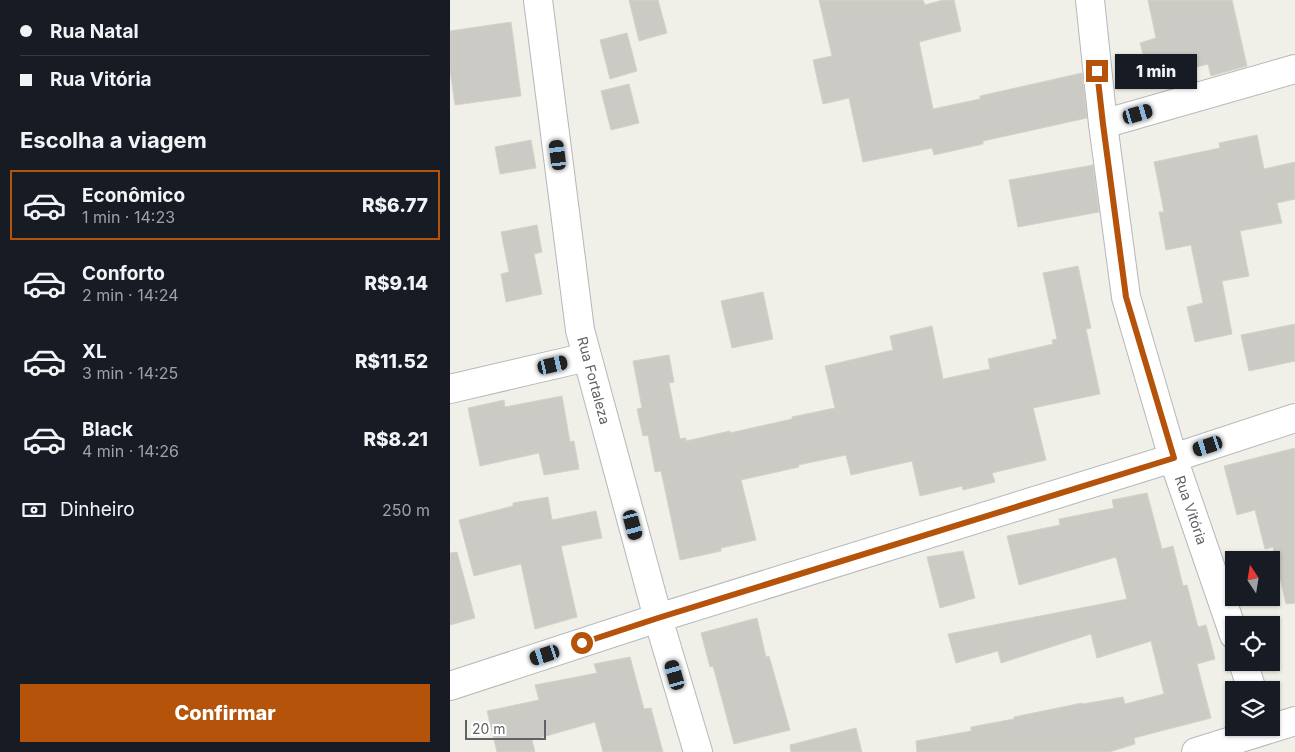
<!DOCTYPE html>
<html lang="pt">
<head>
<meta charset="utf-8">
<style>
  :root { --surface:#171b24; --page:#20242c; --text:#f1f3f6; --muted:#9ea1a6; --line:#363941; --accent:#b45309 }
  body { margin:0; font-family:Inter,sans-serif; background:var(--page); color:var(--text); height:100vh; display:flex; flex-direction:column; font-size:19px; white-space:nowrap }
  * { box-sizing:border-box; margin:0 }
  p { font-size:16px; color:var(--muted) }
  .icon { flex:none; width:28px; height:28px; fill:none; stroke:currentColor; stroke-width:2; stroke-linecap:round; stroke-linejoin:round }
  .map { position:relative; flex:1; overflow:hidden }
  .details { display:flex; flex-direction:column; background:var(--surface); width:450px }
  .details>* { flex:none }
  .banner { display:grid; align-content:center; height:110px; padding:0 20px; background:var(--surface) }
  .needle { width:32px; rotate:348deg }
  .fabs { position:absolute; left:775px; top:551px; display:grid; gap:10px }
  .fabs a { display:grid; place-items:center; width:55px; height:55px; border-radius:0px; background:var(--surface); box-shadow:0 1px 4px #0004; font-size:25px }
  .scale { position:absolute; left:15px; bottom:12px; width:81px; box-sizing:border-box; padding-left:5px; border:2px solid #5f6267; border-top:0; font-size:14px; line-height:18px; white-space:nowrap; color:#5f6267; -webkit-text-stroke:4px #fff; paint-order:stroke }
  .end { position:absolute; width:22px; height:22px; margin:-11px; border:6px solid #b45309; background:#fff; box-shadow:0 0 0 2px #fff }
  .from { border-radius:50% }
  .bubble { position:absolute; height:35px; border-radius:0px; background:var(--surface); box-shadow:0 1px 4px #0004; font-size:16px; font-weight:800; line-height:35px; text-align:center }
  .car { position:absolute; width:15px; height:30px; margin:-15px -8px; border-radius:6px; box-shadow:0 0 4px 1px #0007; background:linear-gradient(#222 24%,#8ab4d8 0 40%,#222 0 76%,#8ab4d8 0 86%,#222 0) }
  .banner b { display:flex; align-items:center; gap:18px; height:48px; font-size:19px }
  .banner b+b { border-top:1px solid var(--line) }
  .banner i { width:12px; height:12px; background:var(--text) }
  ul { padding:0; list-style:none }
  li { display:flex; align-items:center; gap:15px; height:70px; margin:0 10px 8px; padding:0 10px; border:2px solid transparent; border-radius:0px }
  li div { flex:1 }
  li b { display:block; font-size:19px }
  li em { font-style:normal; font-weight:800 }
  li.selected { border-color:var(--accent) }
  li>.icon { width:45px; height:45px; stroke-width:1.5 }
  h2 { padding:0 20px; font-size:22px; line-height:60px }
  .pay { display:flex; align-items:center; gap:12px; height:55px; padding:0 20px; font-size:19px }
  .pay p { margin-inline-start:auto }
  .primary-button { display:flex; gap:10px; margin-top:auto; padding:10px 20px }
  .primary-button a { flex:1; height:58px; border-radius:0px; background:var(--accent); color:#fff; font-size:20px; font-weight:800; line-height:58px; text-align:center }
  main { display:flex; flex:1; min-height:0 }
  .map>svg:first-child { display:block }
  .building { fill:#cccac4; stroke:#d5d2c6 }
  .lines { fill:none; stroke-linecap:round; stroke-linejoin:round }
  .minor-casing { stroke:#b5b7bb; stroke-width:30 }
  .minor { stroke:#fff; stroke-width:28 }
  .route { stroke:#b45309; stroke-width:6 }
  .labels { text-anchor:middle; stroke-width:4; stroke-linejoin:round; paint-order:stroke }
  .street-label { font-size:14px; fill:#5f6267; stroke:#fff }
</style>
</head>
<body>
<main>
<section class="details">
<div class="banner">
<b><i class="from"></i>Rua Natal</b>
<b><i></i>Rua Vitória</b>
</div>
<h2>Escolha a viagem</h2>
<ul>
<li class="selected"><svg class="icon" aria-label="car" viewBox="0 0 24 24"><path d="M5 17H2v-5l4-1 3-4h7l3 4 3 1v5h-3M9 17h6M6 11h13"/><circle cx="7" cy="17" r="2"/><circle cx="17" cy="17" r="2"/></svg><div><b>Econômico</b><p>1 min · 14:23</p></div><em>R$6.77</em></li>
<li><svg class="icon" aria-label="car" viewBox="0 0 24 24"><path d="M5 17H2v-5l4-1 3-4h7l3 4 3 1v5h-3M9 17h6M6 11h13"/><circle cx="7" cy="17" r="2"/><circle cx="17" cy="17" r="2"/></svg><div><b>Conforto</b><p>2 min · 14:24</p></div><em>R$9.14</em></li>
<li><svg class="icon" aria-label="car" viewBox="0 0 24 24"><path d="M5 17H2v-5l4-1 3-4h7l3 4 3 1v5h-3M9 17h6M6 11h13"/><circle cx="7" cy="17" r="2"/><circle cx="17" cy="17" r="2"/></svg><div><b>XL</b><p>3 min · 14:25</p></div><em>R$11.52</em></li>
<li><svg class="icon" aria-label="car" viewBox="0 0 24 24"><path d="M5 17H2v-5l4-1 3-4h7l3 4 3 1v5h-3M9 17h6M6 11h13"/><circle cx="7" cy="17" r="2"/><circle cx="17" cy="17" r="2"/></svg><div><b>Black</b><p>4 min · 14:26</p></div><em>R$8.21</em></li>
</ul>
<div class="pay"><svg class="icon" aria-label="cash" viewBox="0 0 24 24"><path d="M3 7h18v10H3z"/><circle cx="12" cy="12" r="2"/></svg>Dinheiro<p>250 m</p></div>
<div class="primary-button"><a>Confirmar</a></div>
</section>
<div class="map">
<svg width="845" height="752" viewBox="0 0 845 752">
  <rect width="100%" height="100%" fill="#f0efe8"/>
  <!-- building -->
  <g class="building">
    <path d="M179,0H208L217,33L189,41Z"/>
    <path d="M369,0H473L475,5L493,0H504L511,31L469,42L483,109L530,99V96L632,73L637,118L533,141V144L484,155L482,148L413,162L399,98L373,104L363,60L382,56Z"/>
    <path d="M698,0H782L797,66L761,76L758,64L700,80L690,43L706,38Z"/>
    <path d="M61,22L71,96L5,105L0,70V31Z"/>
    <path d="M177,33L187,71L160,79L150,40Z"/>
    <path d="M179,84L189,123L161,130L151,91Z"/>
    <path d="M807,135L814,169L845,162V199L827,203L832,223L790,231L799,276L772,281L782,334L745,342L737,307L753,303L741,245L716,250L709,212H714L704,162L770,148L769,143Z"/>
    <path d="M81,140L86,168L50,174L45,147Z"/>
    <path d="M643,165L649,212L568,227L559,180Z"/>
    <path d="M87,225L92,252L84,254L92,294L56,302L51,274L59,272L51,232Z"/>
    <path d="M628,266L641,328L636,329L650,394L583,408L596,460L542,473L545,482L513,490L512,486L470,496L462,461L401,475L396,455L348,465L349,467L291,480L306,540L271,548V551L230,560L211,471L205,472L198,435L193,436L187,409L192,408L183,361L219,355L224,382L219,383L230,439L236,438V441L280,431V433L342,419V417L385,408L375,366L443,350L440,336L482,326L493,379L540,369L538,359L603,344L602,340L607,339L593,273Z"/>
    <path d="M313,292L323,339L282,348L271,301Z"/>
    <path d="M845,324V361L799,371L791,335Z"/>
    <path d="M112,396L120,442L124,441L129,469L94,475L89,453L30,466L18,408L54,400L55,407Z"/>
    <path d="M845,448V603L836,604L823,547L815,549L805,510L787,515L774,466Z"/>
    <path d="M697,493L712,549L723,546L733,586L737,585L748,627L756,625L765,659L747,664L761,718L684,738L685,744L659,752H467L466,741L521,731V727L564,719V717L632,703L633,704L673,697L675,704L714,694L701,641L647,658L641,634L551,663L548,651L506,663L498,634L677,599L666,557L569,585L557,536L610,525L609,519L664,508L662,500Z"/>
    <path d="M98,497L102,520L146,511L152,538L111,546L127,617L85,629L71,564L24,576L9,520L63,506V503Z"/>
    <path d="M513,551L525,598L490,608L477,557Z"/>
    <path d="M7,552L25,618L0,625V553Z"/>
    <path d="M307,618L316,657L319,656L340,730L284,744L263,666L260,667L251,633Z"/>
    <path d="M180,657L194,709L201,708L213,752H153L145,722L82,740L85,752H47L37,711L89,700L85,685L147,673L144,664Z"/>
    <path d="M406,728L412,752H341L340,745Z"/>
  </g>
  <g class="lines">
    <!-- minor casing -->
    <g class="minor-casing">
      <g id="minor">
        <path id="s1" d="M88,0L130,330L208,618L248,752"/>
        <path id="s2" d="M640,0L653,124L676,297L723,458L784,635"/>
        <path d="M653,124L845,69"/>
        <path d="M0,389L137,357"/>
        <path d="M793,662L802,690"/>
        <path d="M0,686L208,618L723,458L845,418"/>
        <path d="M746,752L845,721"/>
      </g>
    </g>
    <!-- minor -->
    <use href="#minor" class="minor"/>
  </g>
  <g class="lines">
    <!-- route -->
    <path class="route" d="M132,643L208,618L724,458L676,297L653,124L647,71"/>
  </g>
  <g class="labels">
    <!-- street labels -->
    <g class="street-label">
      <text dy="5" stroke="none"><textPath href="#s1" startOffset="385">Rua Fortaleza</textPath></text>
      <text dy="5" stroke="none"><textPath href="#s2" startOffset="522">Rua Vitória</textPath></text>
    </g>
  </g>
</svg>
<div class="fabs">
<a><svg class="needle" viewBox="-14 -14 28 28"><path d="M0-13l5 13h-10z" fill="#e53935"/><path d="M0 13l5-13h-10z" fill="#9ea1a6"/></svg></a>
<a><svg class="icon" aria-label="locate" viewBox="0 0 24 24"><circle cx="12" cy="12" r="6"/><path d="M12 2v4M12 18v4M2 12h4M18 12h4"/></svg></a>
<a><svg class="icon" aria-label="layers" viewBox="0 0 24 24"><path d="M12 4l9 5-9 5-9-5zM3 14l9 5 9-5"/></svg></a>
</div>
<div class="scale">20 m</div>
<i class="end from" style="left:132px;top:643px"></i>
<i class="end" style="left:647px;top:71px"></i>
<div class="bubble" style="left:665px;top:54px;width:82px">1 min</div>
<i class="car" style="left:688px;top:114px;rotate:74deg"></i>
<i class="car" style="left:108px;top:155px;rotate:353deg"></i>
<i class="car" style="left:103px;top:365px;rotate:77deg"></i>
<i class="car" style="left:758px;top:446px;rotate:252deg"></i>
<i class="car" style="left:183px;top:525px;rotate:165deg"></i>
<i class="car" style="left:95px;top:655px;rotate:252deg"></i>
<i class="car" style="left:225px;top:675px;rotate:344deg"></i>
</div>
</main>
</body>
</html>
